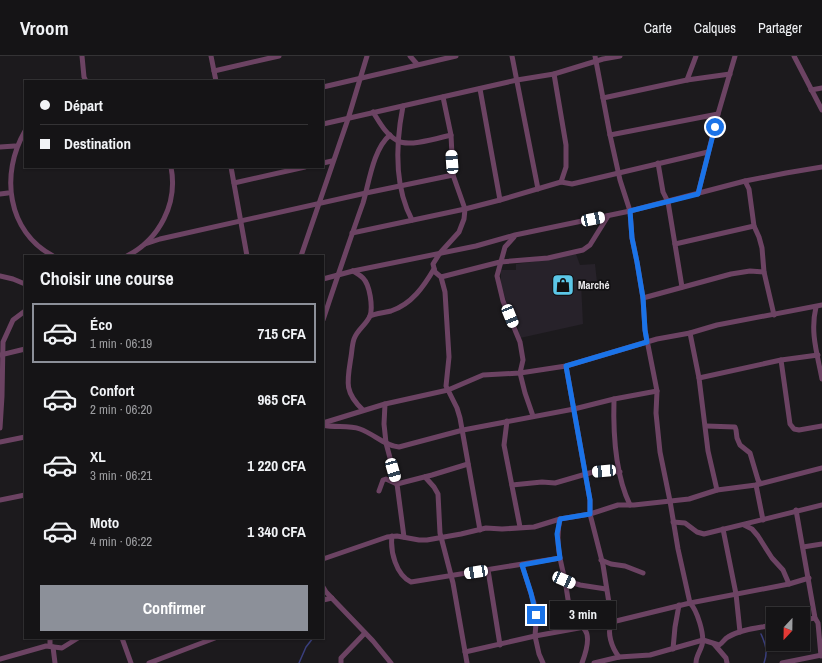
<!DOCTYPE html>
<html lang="fr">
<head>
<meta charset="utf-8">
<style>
  :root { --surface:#151416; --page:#222123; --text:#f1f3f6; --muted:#9d9ea1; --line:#343335; --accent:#8c9099 }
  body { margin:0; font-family:"Archivo Narrow",sans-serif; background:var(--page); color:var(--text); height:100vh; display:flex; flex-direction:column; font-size:15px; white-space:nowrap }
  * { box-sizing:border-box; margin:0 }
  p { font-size:13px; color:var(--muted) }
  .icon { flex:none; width:22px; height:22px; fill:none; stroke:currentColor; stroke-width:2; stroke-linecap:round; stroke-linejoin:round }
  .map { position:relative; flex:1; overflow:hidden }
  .details { position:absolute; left:24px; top:199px; width:300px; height:384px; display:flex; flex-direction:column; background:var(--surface); border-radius:0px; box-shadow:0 1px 3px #0004,0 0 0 1px var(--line) }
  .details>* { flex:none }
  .hud { position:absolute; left:24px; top:24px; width:300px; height:88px; border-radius:0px; box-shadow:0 1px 3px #0004,0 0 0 1px var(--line); display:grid; align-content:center; height:88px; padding:0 16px; background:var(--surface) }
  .needle { width:26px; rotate:202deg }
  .fabs { position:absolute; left:766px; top:551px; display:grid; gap:8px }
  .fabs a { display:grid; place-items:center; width:44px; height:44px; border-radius:0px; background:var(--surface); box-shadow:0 1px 3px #0004,0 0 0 1px var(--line); font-size:20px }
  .end { position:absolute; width:18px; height:18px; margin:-9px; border:5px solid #1a73e8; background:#fff; box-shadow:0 0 0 2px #fff }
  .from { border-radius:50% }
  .bubble { position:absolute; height:28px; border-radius:0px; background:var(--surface); box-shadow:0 1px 3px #0004,0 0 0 1px var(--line); font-size:13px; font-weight:800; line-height:28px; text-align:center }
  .car { position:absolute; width:12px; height:24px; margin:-12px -6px; border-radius:5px; box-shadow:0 0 3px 1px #0007; background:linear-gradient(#fff 24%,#345 0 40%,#fff 0 76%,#345 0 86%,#fff 0) }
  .hud b { display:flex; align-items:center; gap:14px; height:38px; font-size:15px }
  .hud b+b { border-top:1px solid var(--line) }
  .hud i { width:10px; height:10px; background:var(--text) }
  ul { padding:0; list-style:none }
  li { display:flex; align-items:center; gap:12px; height:60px; margin:0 8px 6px; padding:0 8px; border:2px solid transparent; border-radius:0px }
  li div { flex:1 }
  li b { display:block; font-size:15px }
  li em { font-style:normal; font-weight:800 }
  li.active { border-color:var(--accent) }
  li>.icon { width:36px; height:36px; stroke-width:1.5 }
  h2 { padding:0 16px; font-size:18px; line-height:48px }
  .button { display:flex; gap:8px; margin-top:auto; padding:8px 16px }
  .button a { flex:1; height:46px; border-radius:0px; background:var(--accent); color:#fff; font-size:16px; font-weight:800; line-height:46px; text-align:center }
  header { display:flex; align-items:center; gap:24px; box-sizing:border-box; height:56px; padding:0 20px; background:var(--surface); border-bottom:1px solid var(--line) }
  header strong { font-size:19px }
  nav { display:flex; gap:22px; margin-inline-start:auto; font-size:14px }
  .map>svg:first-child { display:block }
  .built { fill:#27222a }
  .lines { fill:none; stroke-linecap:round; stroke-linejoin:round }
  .stream { stroke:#3a3f7d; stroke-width:1.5 }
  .street { stroke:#6c4363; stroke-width:5 }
  .route { stroke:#1a73e8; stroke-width:5 }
  .labels { text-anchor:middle; stroke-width:3.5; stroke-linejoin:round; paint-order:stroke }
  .poi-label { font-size:11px; font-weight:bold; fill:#e9e7ea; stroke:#131114; text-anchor:start }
</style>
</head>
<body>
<header>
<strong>Vroom</strong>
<nav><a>Carte</a><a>Calques</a><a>Partager</a></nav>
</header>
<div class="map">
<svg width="822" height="607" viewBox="0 0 822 607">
  <rect width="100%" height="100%" fill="#1c1a1d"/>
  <!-- built -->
  <path class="built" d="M576,198L580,209L595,208L597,226L581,227L583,268L520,282L517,268L507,248L501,229V214H516V208L538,205Z"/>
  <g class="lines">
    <!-- stream -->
    <g class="stream">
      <path d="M761,578C766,589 768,596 764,607"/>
      <path d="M299,607L306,591L313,582"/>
    </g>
    <!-- street -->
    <g class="street">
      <path d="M82,0L84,21L86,25"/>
      <path d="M211,0L216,25"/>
      <path d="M410,0L417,8"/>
      <path d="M512,0L538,133"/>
      <path d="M595,0L610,79L620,124L630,155L632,182L637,206L643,242L645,274L657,335L656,357L660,396L670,445L678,493L690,547C697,554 705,579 702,589C700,596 696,600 696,607"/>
      <path d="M794,0L822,54"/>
      <path d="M214,15L279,0"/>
      <path d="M554,18L566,89V111L561,126"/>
      <path d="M687,24L696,0"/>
      <path d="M323,31L456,0"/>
      <path d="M480,33L500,144"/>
      <path d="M811,34L822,32"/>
      <path d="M443,41L451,79L453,119L465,153L464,163L459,176L440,197L433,208L435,216L441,221L445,236L449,301L446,330L457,352L460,362L480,474"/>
      <path d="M603,42L687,24L730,18"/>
      <path d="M403,50C396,86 394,130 412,164"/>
      <path d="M373,56C380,67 386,79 398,85C409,91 438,82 451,79"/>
      <path d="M323,68L517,24L554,18L603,3L620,0"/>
      <path d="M25,75C0,118 7,175 53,200"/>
      <path d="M610,79L718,58"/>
      <path d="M0,91L15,90"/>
      <path d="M323,107L332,105"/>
      <path d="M658,107L663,136L668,146L682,231"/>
      <path d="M231,111L247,200"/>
      <path d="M745,125L749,133L754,170L759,181L762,192L764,216L774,259"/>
      <path d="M234,127L305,111"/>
      <path d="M0,138L8,137"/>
      <path d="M698,138L718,58L735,0"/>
      <path d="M352,177L465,153L500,144L561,126L572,128L708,96"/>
      <path d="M514,181L505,191L497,220L503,245L520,286L523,304L520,317L525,337L533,360"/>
      <path d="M145,188L160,183L366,137L453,119"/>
      <path d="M675,188L754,170"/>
      <path d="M127,200C160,183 178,147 171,111"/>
      <path d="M301,200L348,63L367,0"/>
      <path d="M353,215C356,217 360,219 363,222C370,229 373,251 370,260C366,269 357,274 354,283C352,289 352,295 351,301C347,326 344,336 363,354"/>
      <path d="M0,220L13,223L25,228"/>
      <path d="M441,221L500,206L548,202L583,194L590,189L608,160"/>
      <path d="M323,223L353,215L476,190L515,179L630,155L745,125L786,117L822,111"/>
      <path d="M643,242L731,218L750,215L764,216"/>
      <path d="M816,251C810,276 817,297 822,323"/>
      <path d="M370,260C376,257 384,257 391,255C412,248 424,230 434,213"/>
      <path d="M323,264C336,225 349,186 363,147C369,127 373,93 390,79"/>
      <path d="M690,277L699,322L708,395L717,434"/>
      <path d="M0,299L25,293"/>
      <path d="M781,304L790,368L794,373L799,374L822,370"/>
      <path d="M566,310L590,444V458L603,509L612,566C606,576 612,592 619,601"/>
      <path d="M699,322L781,304L818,299"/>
      <path d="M614,343C613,377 615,418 630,449"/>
      <path d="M385,348L384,368L386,387L397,428L404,481"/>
      <path d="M507,365L504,389L520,471"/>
      <path d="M323,367L385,348L448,334L483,319L520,317L566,310L657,283L690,277L717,269L822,249"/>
      <path d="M323,369C335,372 348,369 360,373C374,378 385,390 399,391L463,374L574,353L614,343L657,335"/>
      <path d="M706,370L735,371L736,374L737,382L740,389L750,397L758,424L760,427"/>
      <path d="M0,372L2,340L3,286L13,264L25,255"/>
      <path d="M0,386L25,381"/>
      <path d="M425,421L434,431L438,438L440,477L453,527L467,607"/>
      <path d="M512,429L542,426L555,427L593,416L604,415L620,416"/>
      <path d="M756,429L763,464"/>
      <path d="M379,435L383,424L386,423L397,428L432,419L468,408"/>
      <path d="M0,444L25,439"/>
      <path d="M796,454L815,562L818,567L821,600"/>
      <path d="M560,463C555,485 560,504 565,524C567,535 568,547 571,558C574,568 580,567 585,574C591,582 585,599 582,607"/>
      <path d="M673,466L685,467L697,476L704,478L822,449"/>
      <path d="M744,469L752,473L758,480L772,502L783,514L789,528"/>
      <path d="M723,473L736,538L740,576"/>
      <path d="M392,480C390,495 396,519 411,526L560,502"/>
      <path d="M803,491L822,488"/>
      <path d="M323,503L387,481L397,480L419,484H427L461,478L486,472L502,473L534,471L560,463L590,458L618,449H634L689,443L717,434L756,429L822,412"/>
      <path d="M601,504L611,508L625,510L643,517"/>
      <path d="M522,509L534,547L536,567L535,580L539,598L543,607"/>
      <path d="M488,514L500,589"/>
      <path d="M564,524L580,529L606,533"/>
      <path d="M323,531L326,536L373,585L391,607"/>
      <path d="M323,544L332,542"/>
      <path d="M803,564L815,562"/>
      <path d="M50,582V590"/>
      <path d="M122,582L131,607"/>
      <path d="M714,588L726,602L727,607"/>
      <path d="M53,591L55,607"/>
      <path d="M673,593L675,571L679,549"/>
      <path d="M465,596L535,580L612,566L690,547L789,528L809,522"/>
      <path d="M0,603L46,590L62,592L78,582"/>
      <path d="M149,607L215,582"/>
      <path d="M341,607V602L365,577"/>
      <path d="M594,607L619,601L650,599L703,584L719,589C723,587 724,583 728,581C741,573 759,572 773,569"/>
      <path d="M782,607L822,599"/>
    </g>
  </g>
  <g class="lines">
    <!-- route -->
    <path class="route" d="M536,559L531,537L522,509L560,502L557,478L560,463L590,458V444L566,310L647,286L645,274L643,242L637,206L632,182L630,155L698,138L715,71"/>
  </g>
  <!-- icons -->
  <defs>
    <g id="shop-square" transform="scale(1.15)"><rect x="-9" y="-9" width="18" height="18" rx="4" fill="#5cc7e7" stroke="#131114"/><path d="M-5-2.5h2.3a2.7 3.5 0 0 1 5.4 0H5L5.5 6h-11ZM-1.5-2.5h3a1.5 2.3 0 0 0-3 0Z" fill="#111"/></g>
  </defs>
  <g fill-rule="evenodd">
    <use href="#shop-square" x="563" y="229"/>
  </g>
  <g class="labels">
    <!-- poi labels -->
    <g class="poi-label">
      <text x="578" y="233">Marché</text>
    </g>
  </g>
</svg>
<div class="fabs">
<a><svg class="needle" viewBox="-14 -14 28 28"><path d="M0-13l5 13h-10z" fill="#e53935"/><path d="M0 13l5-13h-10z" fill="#9d9ea1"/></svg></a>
</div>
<i class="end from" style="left:715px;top:71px"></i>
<i class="end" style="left:536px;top:559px"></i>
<div class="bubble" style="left:550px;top:545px;width:66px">3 min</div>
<i class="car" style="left:452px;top:106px;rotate:356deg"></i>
<i class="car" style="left:593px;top:163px;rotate:78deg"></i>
<i class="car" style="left:510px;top:260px;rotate:158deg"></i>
<i class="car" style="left:393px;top:414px;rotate:164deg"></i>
<i class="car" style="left:604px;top:415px;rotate:265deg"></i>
<i class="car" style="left:476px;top:516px;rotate:261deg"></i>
<i class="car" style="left:564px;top:524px;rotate:114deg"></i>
<div class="hud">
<b><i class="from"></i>Départ</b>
<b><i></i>Destination</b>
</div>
<section class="details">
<h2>Choisir une course</h2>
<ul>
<li class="active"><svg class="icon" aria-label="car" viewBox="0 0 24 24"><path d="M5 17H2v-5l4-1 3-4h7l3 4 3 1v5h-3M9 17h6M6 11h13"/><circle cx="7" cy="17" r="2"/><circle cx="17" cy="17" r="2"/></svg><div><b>Éco</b><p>1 min · 06:19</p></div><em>715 CFA</em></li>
<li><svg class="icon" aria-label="car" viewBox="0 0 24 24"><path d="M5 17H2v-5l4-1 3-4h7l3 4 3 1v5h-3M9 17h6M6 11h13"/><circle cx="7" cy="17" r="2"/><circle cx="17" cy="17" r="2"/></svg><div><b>Confort</b><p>2 min · 06:20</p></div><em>965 CFA</em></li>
<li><svg class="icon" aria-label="car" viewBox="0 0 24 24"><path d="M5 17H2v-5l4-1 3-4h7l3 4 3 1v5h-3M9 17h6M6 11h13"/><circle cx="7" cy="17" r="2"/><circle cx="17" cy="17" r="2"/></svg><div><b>XL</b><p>3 min · 06:21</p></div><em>1 220 CFA</em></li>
<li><svg class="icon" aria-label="car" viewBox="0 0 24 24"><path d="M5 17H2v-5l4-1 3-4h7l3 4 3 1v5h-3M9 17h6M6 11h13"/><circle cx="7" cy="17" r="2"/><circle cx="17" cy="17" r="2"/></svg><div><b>Moto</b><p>4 min · 06:22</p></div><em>1 340 CFA</em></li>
</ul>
<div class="button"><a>Confirmer</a></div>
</section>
</div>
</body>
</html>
